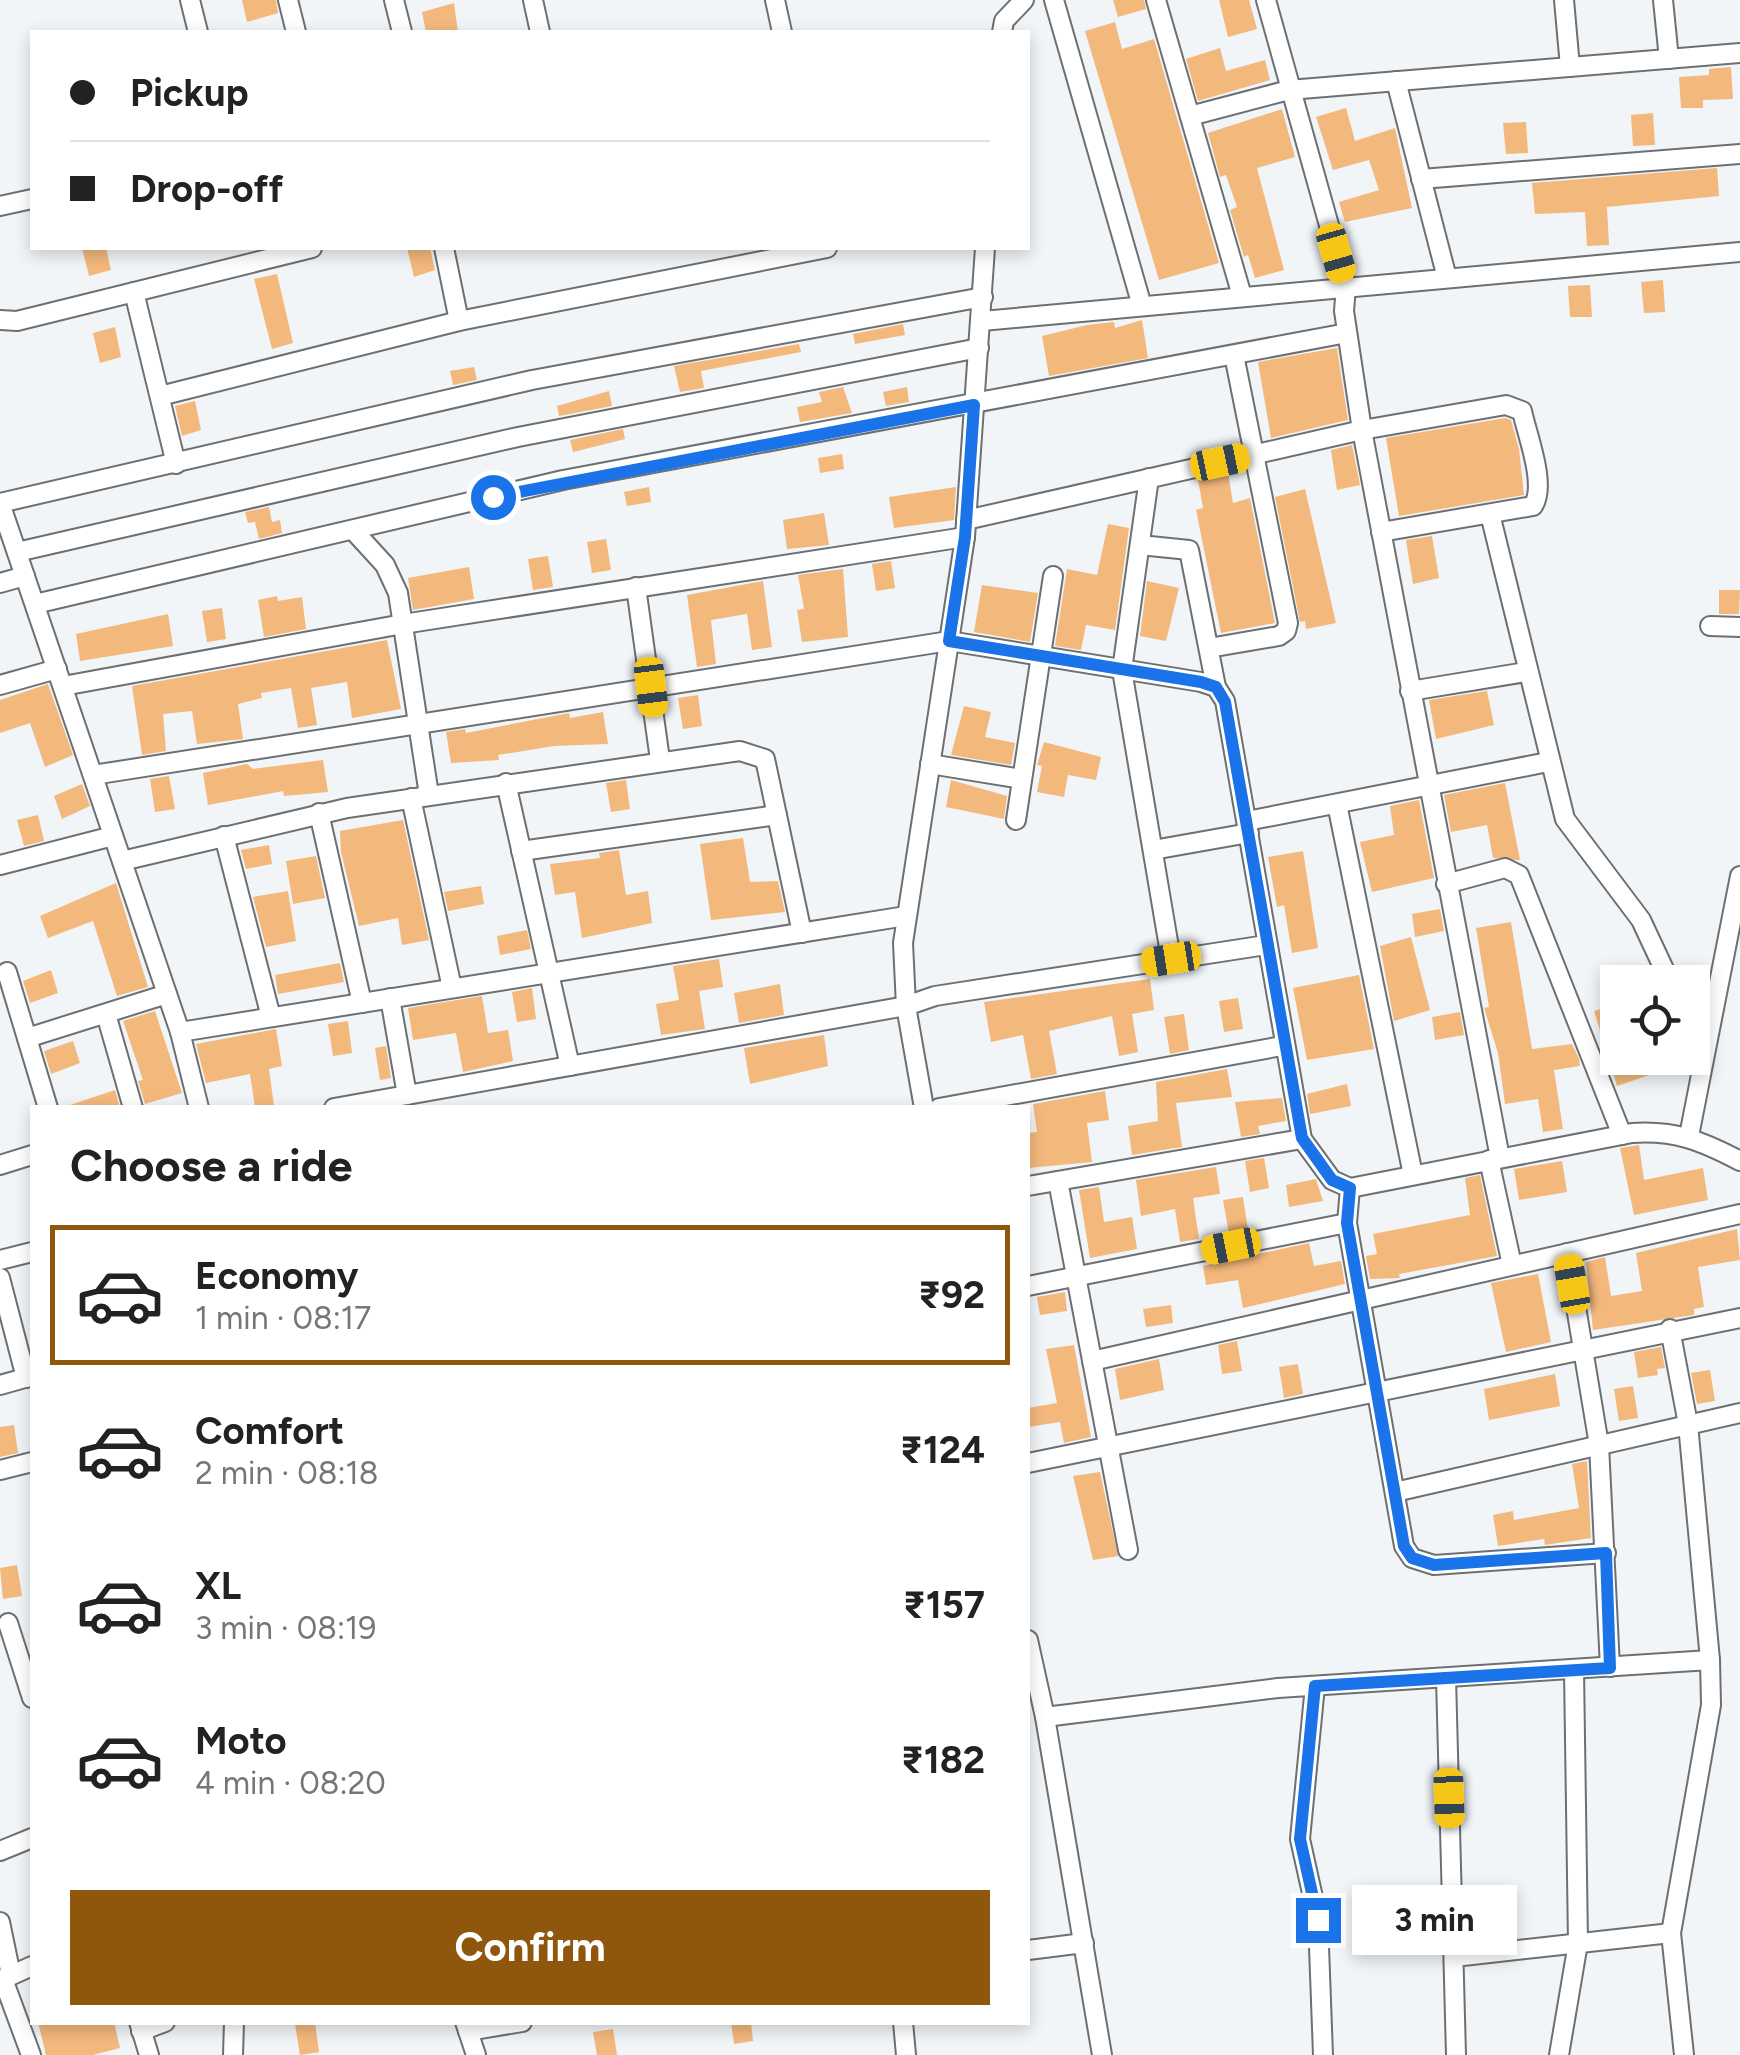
<!DOCTYPE html>
<html lang="en">
<head>
<meta charset="utf-8">
<style>
  :root { --surface:#fff; --page:#f2f2f2; --text:#222; --muted:#767676; --line:#e0e0e0; --accent:#8f570d }
  body { margin:0; font-family:Figtree,sans-serif; background:var(--page); color:var(--text); height:100vh; display:flex; flex-direction:column; font-size:38px; white-space:nowrap }
  * { box-sizing:border-box; margin:0 }
  p { font-size:32px; color:var(--muted) }
  .icon { flex:none; width:55px; height:55px; fill:none; stroke:currentColor; stroke-width:2; stroke-linecap:round; stroke-linejoin:round }
  .map { position:relative; flex:1; overflow:hidden }
  .side { position:absolute; left:30px; top:1105px; width:1000px; height:920px; display:flex; flex-direction:column; background:var(--surface); border-radius:0px; box-shadow:0 5px 15px #0003 }
  .side>* { flex:none }
  .hud { position:absolute; left:30px; top:30px; width:1000px; height:220px; border-radius:0px; box-shadow:0 5px 15px #0003; display:grid; align-content:center; height:220px; padding:0 40px; background:var(--surface) }
  .tools { position:absolute; left:1600px; top:965px; display:grid; gap:20px }
  .tools a { display:grid; place-items:center; width:110px; height:110px; border-radius:0px; background:var(--surface); box-shadow:0 5px 15px #0003; font-size:50px }
  .end { position:absolute; width:45px; height:45px; margin:-22px; border:12px solid #1a73e8; background:#fff; box-shadow:0 0 0 5px #fff }
  .from { border-radius:50% }
  .bubble { position:absolute; height:70px; border-radius:0px; background:var(--surface); box-shadow:0 5px 15px #0003; font-size:32px; font-weight:700; line-height:70px; text-align:center }
  .car { position:absolute; width:30px; height:60px; margin:-30px -15px; border-radius:12px; box-shadow:0 0 8px 2px #0007; background:linear-gradient(#f5c518 24%,#345 0 40%,#f5c518 0 76%,#345 0 86%,#f5c518 0) }
  .hud b { display:flex; align-items:center; gap:35px; height:95px; font-size:38px }
  .hud b+b { border-top:2px solid var(--line) }
  .hud i { width:25px; height:25px; background:var(--text) }
  ul { padding:0; list-style:none }
  li { display:flex; align-items:center; gap:30px; height:140px; margin:0 20px 15px; padding:0 20px; border:5px solid transparent; border-radius:0px }
  li div { flex:1 }
  li b { display:block; font-size:38px }
  li em { font-style:normal; font-weight:700 }
  li.on { border-color:var(--accent) }
  li>.icon { width:90px; height:90px; stroke-width:1.5 }
  h2 { padding:0 40px; font-size:45px; line-height:120px }
  .primary-button { display:flex; gap:20px; margin-top:auto; padding:20px 40px }
  .primary-button a { flex:1; height:115px; border-radius:0px; background:var(--accent); color:#fff; font-size:40px; font-weight:700; line-height:115px; text-align:center }
  .map>svg:first-child { display:block }
  .building { fill:#f3b87c }
  .lines { fill:none; stroke-linecap:round; stroke-linejoin:round }
  .minor-casing { stroke:#6c7072; stroke-width:22 }
  .minor { stroke:#fff; stroke-width:18 }
  .route { stroke:#1a73e8; stroke-width:12 }
</style>
</head>
<body>
<div class="map">
<svg width="1740" height="2055" viewBox="0 0 1740 2055">
  <rect width="100%" height="100%" fill="#f1f5f8"/>
  <!-- building -->
  <g class="building">
    <path d="M242,0H276L278,13L247,22Z"/>
    <path d="M1113,0H1144L1146,9L1118,17Z"/>
    <path d="M1219,0H1249L1257,29L1228,37Z"/>
    <path d="M454,3L458,32H426L422,12Z"/>
    <path d="M1115,22L1122,49L1154,39L1219,263L1159,280L1085,31Z"/>
    <path d="M1220,48L1226,71L1265,60L1270,80L1198,101L1186,59Z"/>
    <path d="M1731,67L1733,99L1703,100V108H1681L1679,77L1709,75V69Z"/>
    <path d="M1346,108L1355,141L1395,128L1412,208L1345,222L1339,202L1379,190L1369,160L1333,170L1316,117Z"/>
    <path d="M1282,109L1295,157L1257,168L1284,270L1255,278L1248,255L1244,257L1230,210L1237,207L1226,175L1220,177L1208,133Z"/>
    <path d="M1653,113L1655,145L1633,146L1631,115Z"/>
    <path d="M1526,122L1528,153L1506,154L1503,123Z"/>
    <path d="M1717,168L1719,196L1607,207L1609,245L1587,246L1585,212L1535,214L1532,183Z"/>
    <path d="M82,248H106L111,270L89,276Z"/>
    <path d="M407,248H430L435,270L414,277Z"/>
    <path d="M277,274L293,343L272,349L254,279Z"/>
    <path d="M1663,280L1665,312L1644,313L1641,282Z"/>
    <path d="M1590,285L1592,317H1570L1568,286Z"/>
    <path d="M1142,320L1148,358L1049,376L1042,336L1087,325L1114,322L1115,328Z"/>
    <path d="M903,324L905,335L855,344L853,334Z"/>
    <path d="M115,327L121,357L100,363L93,333Z"/>
    <path d="M799,344L801,352L701,371L704,388L680,392L674,366Z"/>
    <path d="M1337,348L1348,420L1271,438L1258,362Z"/>
    <path d="M474,367L477,380L453,385L450,371Z"/>
    <path d="M843,387L852,413L800,422L797,407L822,402L819,392Z"/>
    <path d="M907,387L909,402L886,406L883,392Z"/>
    <path d="M609,391L612,406L559,416L557,406Z"/>
    <path d="M195,401L201,430L182,436L175,406Z"/>
    <path d="M1505,418L1511,420L1519,449L1524,495L1399,516L1386,438Z"/>
    <path d="M623,429L625,439L573,452L570,440Z"/>
    <path d="M1352,445L1360,485L1337,490L1331,450Z"/>
    <path d="M842,454L844,469L820,473L818,458Z"/>
    <path d="M1228,473L1233,503L1250,498L1275,623L1221,633L1196,510L1203,508L1198,480Z"/>
    <path d="M649,487L651,502L627,506L624,492Z"/>
    <path d="M956,487L954,520L894,528L889,497Z"/>
    <path d="M1305,489L1336,623L1306,629L1305,621L1300,622L1275,497Z"/>
    <path d="M269,507L272,522L280,520L282,533L259,539L255,522L248,523L245,512Z"/>
    <path d="M824,513L829,545L787,549L783,520Z"/>
    <path d="M1108,524L1129,528L1115,630L1086,625L1081,650L1055,646L1067,569L1097,575Z"/>
    <path d="M1432,536L1439,578L1413,584L1406,540Z"/>
    <path d="M606,539L611,570L592,573L587,542Z"/>
    <path d="M548,556L553,587L533,590L528,559Z"/>
    <path d="M891,561L895,588L876,591L872,564Z"/>
    <path d="M469,567L474,599L413,610L408,578Z"/>
    <path d="M843,569L848,637L802,642L797,610L804,609L798,575Z"/>
    <path d="M763,581L772,647L752,650L747,614L711,620L716,664L697,667L687,595Z"/>
    <path d="M1147,581L1179,588L1166,641L1140,636Z"/>
    <path d="M982,585L1038,593L1030,642L974,632Z"/>
    <path d="M1719,590H1740L1739,614H1719Z"/>
    <path d="M277,596L278,601L302,597L306,629L264,637L258,600Z"/>
    <path d="M222,608L226,639L207,642L202,611Z"/>
    <path d="M168,614L173,646L80,661L76,634Z"/>
    <path d="M387,640L401,709L352,718L347,682L311,688L317,725L298,728L291,688L261,693L262,698L238,704L243,739L197,744L192,711L163,714L166,751L142,755L132,686Z"/>
    <path d="M48,684L73,755L45,767L30,723L0,733V700Z"/>
    <path d="M1487,691L1494,725L1436,739L1429,700Z"/>
    <path d="M698,695L702,726L683,729L678,698Z"/>
    <path d="M964,706L991,712L985,737L1015,743L1011,765L951,755Z"/>
    <path d="M603,712L608,744L554,746L498,755L499,760L451,763L446,732L465,729L466,733L569,713L570,718Z"/>
    <path d="M1044,742L1101,757L1096,780L1068,775L1064,797L1037,792L1042,766L1037,765Z"/>
    <path d="M323,760L328,792L284,796L283,791L208,805L203,773L247,764L253,769Z"/>
    <path d="M169,776L175,809L155,812L150,779Z"/>
    <path d="M626,780L630,809L611,812L606,783Z"/>
    <path d="M951,780L1007,796L1004,819L946,807Z"/>
    <path d="M1505,783L1520,860H1517L1493,858L1487,825L1451,832L1444,795Z"/>
    <path d="M82,784L90,806L62,819L54,796Z"/>
    <path d="M1419,800L1434,878L1372,892L1360,842L1394,835L1390,806Z"/>
    <path d="M38,815L44,841L24,846L17,820Z"/>
    <path d="M403,820L429,940L402,945L398,918L359,926L341,852L340,831Z"/>
    <path d="M743,838L750,882L778,881L785,912L711,920L700,844Z"/>
    <path d="M269,845L272,864L246,869L241,850Z"/>
    <path d="M619,850L626,895L648,891L652,923L582,938L575,892L555,895L550,864L600,858L599,853Z"/>
    <path d="M1303,851L1318,948L1292,953L1284,905L1277,907L1268,857Z"/>
    <path d="M316,856L325,898L293,904L286,861Z"/>
    <path d="M116,883L148,987L117,996L93,921L48,938L40,916Z"/>
    <path d="M481,886L484,904L448,911L444,892Z"/>
    <path d="M288,891L296,941L266,947L253,897Z"/>
    <path d="M1440,909L1444,931L1415,937L1412,914Z"/>
    <path d="M1511,922L1532,1049L1572,1044L1579,1059L1580,1066L1554,1070L1563,1129L1543,1132L1538,1099L1505,1104L1498,1053L1484,1008L1489,1007L1476,928Z"/>
    <path d="M527,930L531,949L500,955L497,936Z"/>
    <path d="M1411,937L1430,1010L1394,1021L1380,946Z"/>
    <path d="M719,959L723,987L699,991L705,1029L661,1035L656,1004L679,1000L673,966Z"/>
    <path d="M340,963L344,982L278,994L275,975Z"/>
    <path d="M51,970L58,993L30,1003L23,981Z"/>
    <path d="M1359,975L1374,1049L1307,1060L1293,988Z"/>
    <path d="M1150,979L1154,1010L1132,1014L1138,1052L1119,1056L1112,1016L1049,1031L1057,1074L1031,1079L1023,1035L991,1042L984,1002Z"/>
    <path d="M780,984L784,1015L739,1023L734,993Z"/>
    <path d="M532,988L536,1019L517,1022L512,992Z"/>
    <path d="M482,996L488,1033L508,1030L513,1061L463,1072L456,1033L413,1040L408,1008Z"/>
    <path d="M1238,998L1243,1029L1224,1032L1219,1001Z"/>
    <path d="M1618,1004V1058H1642L1649,1075L1617,1086L1594,1011Z"/>
    <path d="M155,1011L182,1093L145,1104L138,1081L143,1080L123,1021Z"/>
    <path d="M1460,1012L1464,1035L1435,1040L1432,1017Z"/>
    <path d="M1184,1014L1189,1050L1170,1054L1164,1017Z"/>
    <path d="M348,1021L352,1053L333,1056L328,1024Z"/>
    <path d="M276,1029L282,1066L269,1069L274,1106L255,1108L250,1074L206,1083L196,1044Z"/>
    <path d="M824,1035L828,1066L750,1084L744,1048Z"/>
    <path d="M73,1041L80,1063L51,1074L44,1051Z"/>
    <path d="M386,1046L391,1078L380,1080L375,1048Z"/>
    <path d="M1227,1069L1232,1097L1176,1103L1182,1147L1132,1155L1128,1126L1158,1121L1156,1082Z"/>
    <path d="M1347,1084L1351,1106L1310,1114L1307,1094Z"/>
    <path d="M115,1090L120,1108H70V1105Z"/>
    <path d="M1105,1091L1109,1120L1087,1123L1092,1162L1028,1168V1133L1037,1132L1033,1104Z"/>
    <path d="M1282,1098L1286,1121L1258,1126L1260,1134L1241,1137L1235,1102Z"/>
    <path d="M1639,1145L1644,1180L1703,1168L1708,1200L1634,1215L1620,1148Z"/>
    <path d="M1264,1158L1269,1188L1250,1192L1245,1161Z"/>
    <path d="M1562,1161L1567,1192L1519,1200L1514,1169Z"/>
    <path d="M1216,1167L1220,1194L1193,1198L1199,1239L1180,1242L1175,1209L1141,1216L1136,1180Z"/>
    <path d="M1480,1175L1497,1256L1399,1274L1400,1278L1370,1279L1366,1256L1377,1254L1373,1234L1470,1215L1465,1178Z"/>
    <path d="M1316,1179L1323,1201L1289,1207L1286,1185Z"/>
    <path d="M1099,1187L1104,1222L1132,1217L1137,1249L1090,1258L1079,1190Z"/>
    <path d="M1243,1197L1248,1230L1229,1234L1223,1200Z"/>
    <path d="M1737,1229L1740,1260L1698,1267L1704,1307L1694,1309V1315L1593,1330L1586,1262L1605,1257L1611,1296L1642,1291L1636,1253Z"/>
    <path d="M1309,1243L1314,1266L1341,1261L1345,1284L1243,1308L1238,1280L1206,1285L1203,1266Z"/>
    <path d="M1538,1274L1551,1342L1506,1352L1491,1283Z"/>
    <path d="M1065,1292L1067,1311L1040,1315L1037,1297Z"/>
    <path d="M1171,1305L1173,1323L1146,1327L1143,1309Z"/>
    <path d="M1237,1341L1242,1371L1222,1374L1218,1345Z"/>
    <path d="M1074,1345L1091,1437L1064,1443L1060,1422L1028,1427V1408L1057,1403L1046,1349Z"/>
    <path d="M1661,1347L1665,1368L1657,1369L1658,1375L1638,1378L1634,1352Z"/>
    <path d="M1159,1359L1164,1390L1120,1400L1115,1369Z"/>
    <path d="M1298,1364L1303,1394L1284,1398L1279,1367Z"/>
    <path d="M1710,1370L1715,1401L1697,1404L1691,1373Z"/>
    <path d="M1555,1374L1560,1406L1489,1420L1484,1389Z"/>
    <path d="M1633,1386L1638,1418L1619,1421L1614,1389Z"/>
    <path d="M14,1425L18,1453L0,1457V1427Z"/>
    <path d="M1587,1461L1591,1538L1545,1545L1544,1539L1498,1546L1493,1515L1513,1511L1514,1520L1579,1508L1572,1464Z"/>
    <path d="M1100,1472L1118,1556L1093,1560L1073,1476Z"/>
    <path d="M17,1565L22,1596L3,1599L0,1568Z"/>
    <path d="M38,2022H114L120,2048L93,2055H46Z"/>
    <path d="M315,2022L319,2052L300,2055L295,2024Z"/>
    <path d="M731,2022H751L753,2041L734,2044Z"/>
    <path d="M613,2029L617,2055H597L593,2032Z"/>
  </g>
  <g class="lines">
    <!-- minor casing -->
    <g class="minor-casing">
      <g id="minor">
        <path d="M190,0L198,32"/>
        <path d="M288,0L296,32"/>
        <path d="M394,0L402,32"/>
        <path d="M533,0L540,32"/>
        <path d="M775,0L782,32"/>
        <path d="M1054,0L1142,306"/>
        <path d="M1156,0L1242,296"/>
        <path d="M1266,0L1346,286L1344,311L1362,430L1500,1158"/>
        <path d="M1564,0L1570,67"/>
        <path d="M1663,0L1669,59"/>
        <path d="M1002,32L1004,21L1024,0"/>
        <path d="M1396,81L1447,278"/>
        <path d="M1190,116L1289,90L1740,53"/>
        <path d="M1421,179L1740,154"/>
        <path d="M0,206L32,199"/>
        <path d="M444,248L459,321"/>
        <path d="M134,292L176,464"/>
        <path d="M0,320L17,321L312,248"/>
        <path d="M982,321L1740,252"/>
        <path d="M160,396L459,321L827,248"/>
        <path d="M1149,478L1122,670L1171,959"/>
        <path d="M1490,514L1565,819L1641,920L1670,982"/>
        <path d="M966,520L1362,430L1506,405L1522,411C1527,435 1547,485 1533,506L1381,532"/>
        <path d="M353,530L385,565L398,593L429,795"/>
        <path d="M1140,545L1189,550L1216,687"/>
        <path d="M17,552L518,437L979,348"/>
        <path d="M0,583L25,576"/>
        <path d="M636,587L660,760"/>
        <path d="M35,604L563,480L1347,333"/>
        <path d="M1710,626L1740,627"/>
        <path d="M1209,648L1279,636L1286,631L1288,623L1234,355"/>
        <path d="M0,685L57,669"/>
        <path d="M63,686L403,624L965,537"/>
        <path d="M1410,691L1526,672"/>
        <path d="M930,764L1022,779"/>
        <path d="M93,775L949,641L1201,682L1216,687L1225,701L1302,1139L1332,1180L1350,1188L1632,1133C1675,1130 1702,1141 1740,1161"/>
        <path d="M506,783L570,1066"/>
        <path d="M411,798L452,988"/>
        <path d="M1337,804L1413,1175"/>
        <path d="M319,813L362,1003"/>
        <path d="M1016,820L1053,576"/>
        <path d="M1247,821L1548,762"/>
        <path d="M224,836L271,1017"/>
        <path d="M1153,850L1249,833"/>
        <path d="M521,851L777,815"/>
        <path d="M122,861L347,808L740,751L765,759L802,933"/>
        <path d="M0,865L113,836"/>
        <path d="M1446,884L1505,868L1519,875L1622,1135"/>
        <path d="M7,972L48,1108"/>
        <path d="M390,998L407,1095"/>
        <path d="M106,1014L133,1108"/>
        <path d="M180,1032L906,916"/>
        <path d="M27,1038L167,994"/>
        <path d="M199,1108L180,1032L0,503L532,380L983,297"/>
        <path d="M334,1108L906,1006L935,996L1266,945"/>
        <path d="M924,1108L906,1006L903,943L965,537L985,248"/>
        <path d="M939,1108L1282,1046"/>
        <path d="M1689,1136L1740,876"/>
        <path d="M1489,1160L1512,1265"/>
        <path d="M0,1165L32,1155"/>
        <path d="M1058,1181L1128,1550"/>
        <path d="M1028,1186L1302,1139"/>
        <path d="M1350,1188L1347,1223L1404,1546L1412,1558L1434,1565L1606,1553"/>
        <path d="M1567,1253L1599,1445L1610,1667"/>
        <path d="M0,1260L32,1252"/>
        <path d="M0,1278L26,1378"/>
        <path d="M1028,1286L1347,1223"/>
        <path d="M1670,1329L1688,1424L1710,1660"/>
        <path d="M1092,1361L1740,1214"/>
        <path d="M0,1385L32,1376"/>
        <path d="M1028,1463L1740,1318"/>
        <path d="M0,1470L32,1462"/>
        <path d="M1395,1492L1740,1413"/>
        <path d="M8,1623L32,1698"/>
        <path d="M1028,1640L1045,1717L1102,2055"/>
        <path d="M1446,1678L1456,2055"/>
        <path d="M1315,1686L1300,1839L1318,1920L1323,2055"/>
        <path d="M1045,1717L1278,1688L1710,1660L1711,1705L1671,1933L1684,2055"/>
        <path d="M0,1851L32,1838"/>
        <path d="M0,1922L11,1975"/>
        <path d="M1028,1950L1084,1943"/>
        <path d="M1454,1957L1671,1933"/>
        <path d="M3,1979L31,2055"/>
        <path d="M1,1980L32,1966"/>
        <path d="M139,2022L149,2055"/>
        <path d="M465,2022L476,2055"/>
        <path d="M903,2022L906,2055"/>
        <path d="M141,2031L165,2022"/>
        <path d="M468,2031L522,2022"/>
        <path d="M233,2055L234,2022"/>
        <path d="M1559,2055L1578,1943L1574,1670"/>
      </g>
    </g>
    <!-- minor -->
    <use href="#minor" class="minor"/>
  </g>
  <g class="lines">
    <!-- route -->
    <path class="route" d="M493,497L974,405L965,537L949,641L1201,682L1216,687L1225,702L1302,1138L1332,1180L1350,1188L1347,1223L1404,1546L1412,1558L1434,1565L1606,1553L1610,1668L1315,1686L1300,1839L1318,1920"/>
  </g>
</svg>
<div class="tools">
<a><svg class="icon" aria-label="locate" viewBox="0 0 24 24"><circle cx="12" cy="12" r="6"/><path d="M12 2v4M12 18v4M2 12h4M18 12h4"/></svg></a>
</div>
<i class="end from" style="left:493px;top:497px"></i>
<i class="end" style="left:1318px;top:1920px"></i>
<div class="bubble" style="left:1352px;top:1885px;width:165px">3 min</div>
<i class="car" style="left:1336px;top:253px;rotate:164deg"></i>
<i class="car" style="left:1220px;top:462px;rotate:78deg"></i>
<i class="car" style="left:651px;top:687px;rotate:173deg"></i>
<i class="car" style="left:1171px;top:959px;rotate:261deg"></i>
<i class="car" style="left:1231px;top:1246px;rotate:259deg"></i>
<i class="car" style="left:1572px;top:1284px;rotate:350deg"></i>
<i class="car" style="left:1449px;top:1798px;rotate:178deg"></i>
<div class="hud">
<b><i class="from"></i>Pickup</b>
<b><i></i>Drop-off</b>
</div>
<section class="side">
<h2>Choose a ride</h2>
<ul>
<li class="on"><svg class="icon" aria-label="car" viewBox="0 0 24 24"><path d="M5 17H2v-5l4-1 3-4h7l3 4 3 1v5h-3M9 17h6M6 11h13"/><circle cx="7" cy="17" r="2"/><circle cx="17" cy="17" r="2"/></svg><div><b>Economy</b><p>1 min · 08:17</p></div><em>₹92</em></li>
<li><svg class="icon" aria-label="car" viewBox="0 0 24 24"><path d="M5 17H2v-5l4-1 3-4h7l3 4 3 1v5h-3M9 17h6M6 11h13"/><circle cx="7" cy="17" r="2"/><circle cx="17" cy="17" r="2"/></svg><div><b>Comfort</b><p>2 min · 08:18</p></div><em>₹124</em></li>
<li><svg class="icon" aria-label="car" viewBox="0 0 24 24"><path d="M5 17H2v-5l4-1 3-4h7l3 4 3 1v5h-3M9 17h6M6 11h13"/><circle cx="7" cy="17" r="2"/><circle cx="17" cy="17" r="2"/></svg><div><b>XL</b><p>3 min · 08:19</p></div><em>₹157</em></li>
<li><svg class="icon" aria-label="car" viewBox="0 0 24 24"><path d="M5 17H2v-5l4-1 3-4h7l3 4 3 1v5h-3M9 17h6M6 11h13"/><circle cx="7" cy="17" r="2"/><circle cx="17" cy="17" r="2"/></svg><div><b>Moto</b><p>4 min · 08:20</p></div><em>₹182</em></li>
</ul>
<div class="primary-button"><a>Confirm</a></div>
</section>
</div>
</body>
</html>
